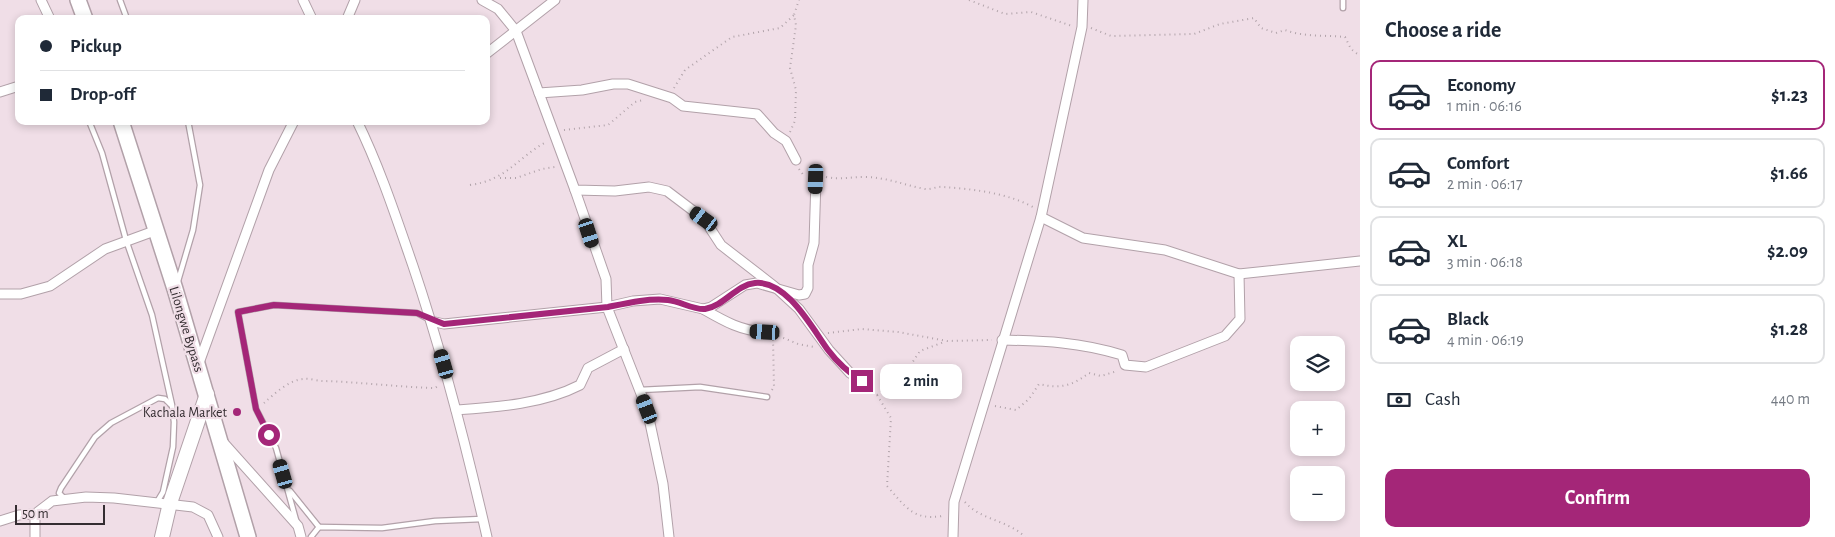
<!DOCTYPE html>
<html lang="en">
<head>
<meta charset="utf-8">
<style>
  :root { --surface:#fff; --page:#f6f6f7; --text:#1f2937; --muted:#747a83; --line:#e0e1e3; --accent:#a42678 }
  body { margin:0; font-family:"Alegreya Sans",sans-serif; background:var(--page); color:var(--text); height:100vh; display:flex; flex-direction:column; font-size:19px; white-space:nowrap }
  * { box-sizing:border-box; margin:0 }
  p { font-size:16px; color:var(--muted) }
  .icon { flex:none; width:28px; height:28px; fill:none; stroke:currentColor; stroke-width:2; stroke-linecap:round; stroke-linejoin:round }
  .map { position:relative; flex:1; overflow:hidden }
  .drawer { display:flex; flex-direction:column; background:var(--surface); width:475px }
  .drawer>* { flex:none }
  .banner { position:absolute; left:15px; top:15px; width:475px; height:110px; border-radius:10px; box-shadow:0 2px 8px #0003; display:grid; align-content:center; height:110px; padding:0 25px; background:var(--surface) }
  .fabs { position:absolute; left:1290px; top:336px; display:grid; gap:10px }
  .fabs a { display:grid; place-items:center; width:55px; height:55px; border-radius:10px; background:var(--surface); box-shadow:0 2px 8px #0003; font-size:25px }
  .scale { position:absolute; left:15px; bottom:12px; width:90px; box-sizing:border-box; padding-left:5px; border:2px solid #342d31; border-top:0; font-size:14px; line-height:18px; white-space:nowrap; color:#342d31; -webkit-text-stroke:4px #f0dee7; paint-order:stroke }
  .end { position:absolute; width:22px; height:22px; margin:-11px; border:6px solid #a42678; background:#fff; box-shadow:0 0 0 2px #fff }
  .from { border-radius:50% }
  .bubble { position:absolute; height:35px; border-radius:10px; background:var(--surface); box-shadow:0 2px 8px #0003; font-size:16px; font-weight:600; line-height:35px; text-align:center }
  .car { position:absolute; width:15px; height:30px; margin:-15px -8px; border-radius:6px; box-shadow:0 0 4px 1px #0007; background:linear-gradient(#222 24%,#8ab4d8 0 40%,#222 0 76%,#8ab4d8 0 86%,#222 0) }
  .banner b { display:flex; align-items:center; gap:18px; height:48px; font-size:19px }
  .banner b+b { border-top:1px solid var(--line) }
  .banner i { width:12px; height:12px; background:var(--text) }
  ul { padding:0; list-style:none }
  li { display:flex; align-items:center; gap:15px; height:70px; margin:0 10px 8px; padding:0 15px; border:2px solid var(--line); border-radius:10px }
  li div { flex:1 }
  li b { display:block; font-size:19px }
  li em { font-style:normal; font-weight:600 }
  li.current { border-color:var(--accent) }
  li>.icon { width:45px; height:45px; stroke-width:1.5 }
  h2 { padding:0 25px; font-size:22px; line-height:60px }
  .pay { display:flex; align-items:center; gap:12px; height:55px; padding:0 25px; font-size:19px }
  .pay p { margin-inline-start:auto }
  .button { display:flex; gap:10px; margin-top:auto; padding:10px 25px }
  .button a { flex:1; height:58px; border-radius:10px; background:var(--accent); color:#fff; font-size:20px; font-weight:600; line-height:58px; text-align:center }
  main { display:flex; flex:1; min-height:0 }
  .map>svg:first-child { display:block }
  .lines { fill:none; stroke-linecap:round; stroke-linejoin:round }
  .lane-casing { stroke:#b2a1a9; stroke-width:7 }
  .street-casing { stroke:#b2a1a9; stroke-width:11 }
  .secondary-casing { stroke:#b2a1a9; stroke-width:16 }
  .primary-casing { stroke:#b2a1a9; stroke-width:18 }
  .path { stroke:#b2a4ab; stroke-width:2; stroke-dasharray:1 4; stroke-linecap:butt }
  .lane { stroke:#fff; stroke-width:4.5 }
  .street { stroke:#fff; stroke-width:9 }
  .secondary { stroke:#fff; stroke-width:14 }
  .primary { stroke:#fff; stroke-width:15 }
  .route { stroke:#a42678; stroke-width:6 }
  .poi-dot { fill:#a42678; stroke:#f0dee7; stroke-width:2 }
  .labels { text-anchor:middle; stroke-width:4.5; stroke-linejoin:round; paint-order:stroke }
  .street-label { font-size:14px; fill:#342d31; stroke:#f0dee7 }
  .poi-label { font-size:14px; fill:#342d31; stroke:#f0dee7; text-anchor:end }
</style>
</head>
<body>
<main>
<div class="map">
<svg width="1360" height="537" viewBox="0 0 1360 537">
  <rect width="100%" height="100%" fill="#f0dee7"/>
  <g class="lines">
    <!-- lane casing -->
    <g class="lane-casing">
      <g id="lane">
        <path d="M120,0L127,19"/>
        <path d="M1343,8V0"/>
        <path d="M89,121L102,153L126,240L152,315L172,405L174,422L173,447L163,492L157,502"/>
        <path d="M178,281L193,230L200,185L188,121"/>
        <path d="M640,390L700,387L767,397"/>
        <path d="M290,491L319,527"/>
        <path d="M64,498L59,493L61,488L95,437L111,423L158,398L165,399L171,405"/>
        <path d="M296,520L276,448L256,409L238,312L274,305L417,313L430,320"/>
        <path d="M311,537L319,527L382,528L435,521L482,519"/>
      </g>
    </g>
    <!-- street casing -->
    <g class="street-casing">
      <g id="street">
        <path d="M41,0L50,19"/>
        <path d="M303,0L312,19"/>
        <path d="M482,0L498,9L516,31L575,190L615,191L649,187L667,191L704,219L721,245L774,286L799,309L829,350L850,373L862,381"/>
        <path d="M347,19L355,0"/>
        <path d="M486,54L555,0"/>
        <path d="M0,92L19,86"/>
        <path d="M539,93L582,90L613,84H628L672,98L683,106L757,114L774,133L786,141L796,160"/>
        <path d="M357,121C380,168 396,217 413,266C443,355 466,445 487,537"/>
        <path d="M575,190L606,279L607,307L647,409L663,484L669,537"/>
        <path d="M1041,217L1083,238L1165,250L1239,274L1360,261"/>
        <path d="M0,294H21L50,286L105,249L157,230"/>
        <path d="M703,309C724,321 741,331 765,332"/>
        <path d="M431,321L444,324L607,307L633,301L660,299L703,309L711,307L745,285L757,283L799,295L805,294L808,288V265L814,243L816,179"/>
        <path d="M1002,340C1046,341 1079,342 1122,355L1125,365L1146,367L1225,336L1240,319L1239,274"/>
        <path d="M199,363L269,170L294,121"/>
        <path d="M456,410C498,407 543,404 580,385L588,368L624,349"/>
        <path d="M222,441L298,526L301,537"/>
        <path d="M35,514V537"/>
        <path d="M0,521L19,515L35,514L52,501L86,497L114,498L193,507L208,515L218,537"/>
        <path d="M953,537L954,502L1041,217L1082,27L1083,0"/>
      </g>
    </g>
    <!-- secondary casing -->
    <g class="secondary-casing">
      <path id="secondary" d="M162,537L170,503L207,394"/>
    </g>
    <!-- primary casing -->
    <g class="primary-casing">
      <g id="primary">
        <path d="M78,0L85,19"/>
        <path d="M121,121L175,289L248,537"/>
      </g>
    </g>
    <!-- path -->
    <g class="path">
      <path d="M969,0L1005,14L1031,12L1072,26"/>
      <path d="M1091,28L1111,36L1194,34L1220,24L1254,18L1261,28L1276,33L1285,30C1303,37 1325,35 1345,37L1351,49L1360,56"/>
      <path d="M674,88L685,70L732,37L780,28L794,15"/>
      <path d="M564,130L608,125L635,102L643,100"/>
      <path d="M790,132L795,121L796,90L790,68L796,25L794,15L799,0"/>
      <path d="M799,169L805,177"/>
      <path d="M826,177C840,180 850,177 864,177C886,177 904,185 925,189C931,190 937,186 943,187C973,189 1007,193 1033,207"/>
      <path d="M500,178H516L542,169L555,167"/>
      <path d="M470,185C507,180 517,158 546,142"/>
      <path d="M828,333L862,329L898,332L947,341L992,340"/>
      <path d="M774,334L798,344L814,347"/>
      <path d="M870,388L877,395L891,418L887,486C905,506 913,521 942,516"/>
      <path d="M772,390L774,387L773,338"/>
      <path d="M877,395L904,375L920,351L944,342"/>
      <path d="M264,403C274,394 289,380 303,379C309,378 317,381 323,381C360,382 397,387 435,388L438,386"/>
      <path d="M995,406L1016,410L1029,399L1039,384C1060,389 1072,386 1089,373L1101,376L1117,371"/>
      <path d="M965,502C980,520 1008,520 1025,537"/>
    </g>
    <!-- lane -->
    <use href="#lane" class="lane"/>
    <!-- street -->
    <use href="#street" class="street"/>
    <!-- secondary -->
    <use href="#secondary" class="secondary"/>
    <!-- primary -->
    <use href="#primary" class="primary"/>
  </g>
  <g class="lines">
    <!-- route -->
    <path class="route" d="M269,435L256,409L238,312L274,305L417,313L444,324L608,307C627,303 648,298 668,300C680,301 693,310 705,309C724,306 736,285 755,283C787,280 812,328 828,350C837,362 849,373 862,381"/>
  </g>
  <!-- markers -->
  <circle class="poi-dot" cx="237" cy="412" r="5"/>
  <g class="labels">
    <!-- street labels -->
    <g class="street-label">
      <text transform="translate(187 329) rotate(73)" y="5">Lilongwe Bypass</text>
    </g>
    <!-- poi labels -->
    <g class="poi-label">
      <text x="227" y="417">Kachala Market</text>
    </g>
  </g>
</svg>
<div class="fabs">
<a><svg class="icon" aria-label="layers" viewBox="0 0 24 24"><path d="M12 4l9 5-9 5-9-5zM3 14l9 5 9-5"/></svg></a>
<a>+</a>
<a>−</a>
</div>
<div class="scale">50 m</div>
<i class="end from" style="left:269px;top:435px"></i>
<i class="end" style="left:862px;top:381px"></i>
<div class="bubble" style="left:880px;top:364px;width:82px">2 min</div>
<i class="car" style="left:816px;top:179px;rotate:182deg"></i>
<i class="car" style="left:704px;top:219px;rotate:306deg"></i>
<i class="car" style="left:589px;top:233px;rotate:162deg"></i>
<i class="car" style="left:765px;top:332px;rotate:273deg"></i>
<i class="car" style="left:444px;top:364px;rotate:344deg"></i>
<i class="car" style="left:647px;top:409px;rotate:339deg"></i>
<i class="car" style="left:283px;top:474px;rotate:344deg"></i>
<div class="banner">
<b><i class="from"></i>Pickup</b>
<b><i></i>Drop-off</b>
</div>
</div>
<section class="drawer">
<h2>Choose a ride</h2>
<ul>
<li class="current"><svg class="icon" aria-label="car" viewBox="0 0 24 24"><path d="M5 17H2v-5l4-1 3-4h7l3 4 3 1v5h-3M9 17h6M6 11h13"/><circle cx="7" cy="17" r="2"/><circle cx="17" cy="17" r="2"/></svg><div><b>Economy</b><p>1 min · 06:16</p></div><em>$1.23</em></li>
<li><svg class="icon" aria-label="car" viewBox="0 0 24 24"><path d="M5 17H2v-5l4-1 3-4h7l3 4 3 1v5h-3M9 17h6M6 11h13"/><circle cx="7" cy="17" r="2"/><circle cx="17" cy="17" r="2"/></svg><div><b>Comfort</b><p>2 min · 06:17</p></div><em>$1.66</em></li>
<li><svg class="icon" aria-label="car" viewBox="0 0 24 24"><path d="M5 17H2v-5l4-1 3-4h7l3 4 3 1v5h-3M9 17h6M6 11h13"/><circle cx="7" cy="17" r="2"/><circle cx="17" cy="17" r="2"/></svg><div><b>XL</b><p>3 min · 06:18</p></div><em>$2.09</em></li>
<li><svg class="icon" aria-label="car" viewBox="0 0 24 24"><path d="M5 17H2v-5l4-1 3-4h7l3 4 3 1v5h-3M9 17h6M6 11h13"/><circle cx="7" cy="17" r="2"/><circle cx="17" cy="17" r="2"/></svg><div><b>Black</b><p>4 min · 06:19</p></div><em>$1.28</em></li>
</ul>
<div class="pay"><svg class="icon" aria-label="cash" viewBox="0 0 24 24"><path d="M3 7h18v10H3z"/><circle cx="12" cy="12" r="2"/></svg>Cash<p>440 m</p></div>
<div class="button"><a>Confirm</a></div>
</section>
</main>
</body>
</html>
